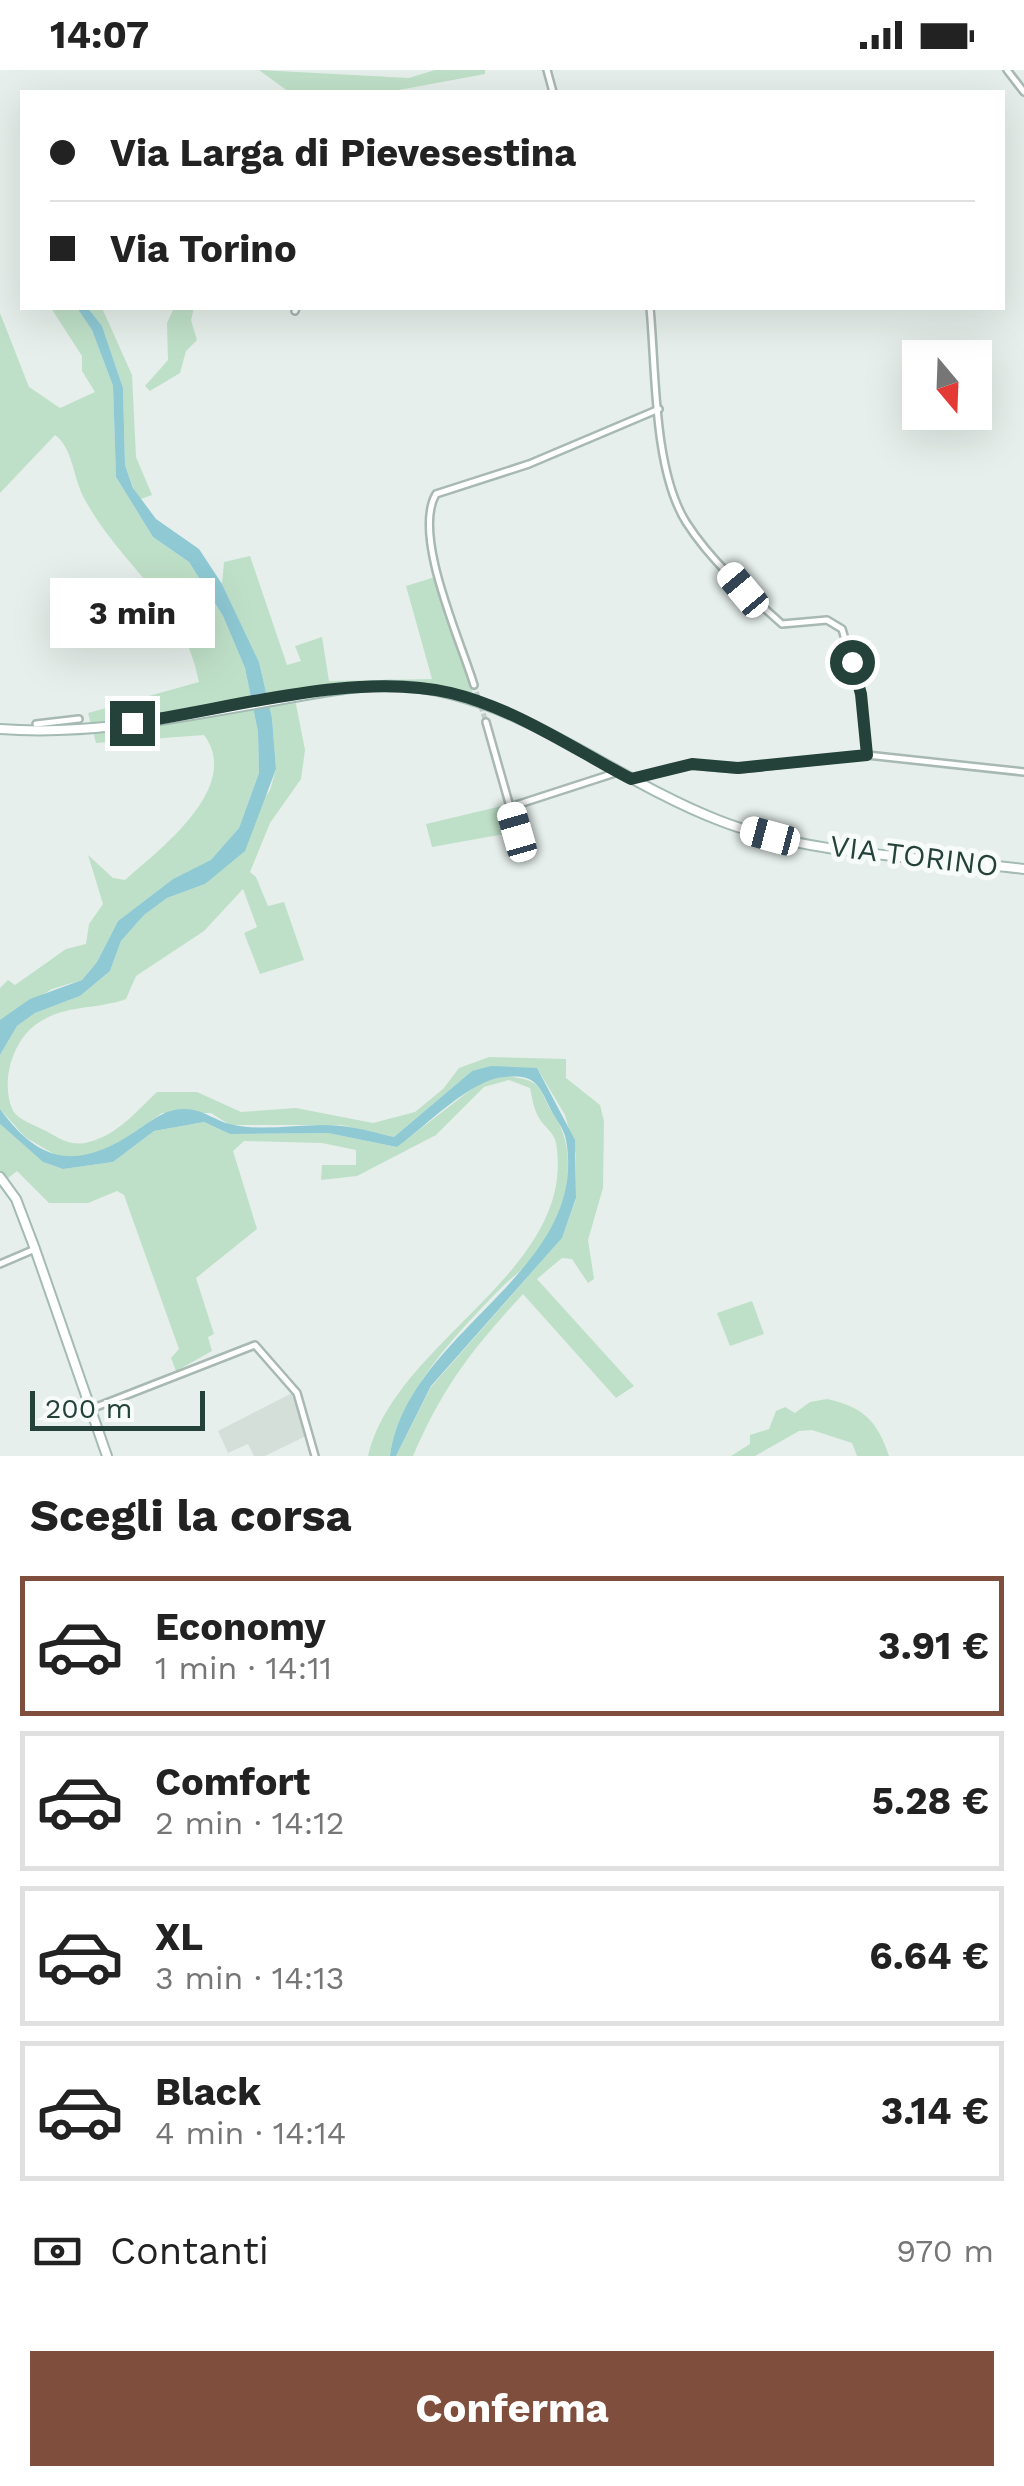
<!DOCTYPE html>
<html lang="it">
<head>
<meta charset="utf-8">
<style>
  :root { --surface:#fff; --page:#f6f6f6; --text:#222; --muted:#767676; --line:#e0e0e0; --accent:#804e3d }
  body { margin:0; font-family:"Work Sans",sans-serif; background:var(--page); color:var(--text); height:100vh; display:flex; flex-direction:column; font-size:38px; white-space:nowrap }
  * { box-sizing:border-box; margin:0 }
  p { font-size:32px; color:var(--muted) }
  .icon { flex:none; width:55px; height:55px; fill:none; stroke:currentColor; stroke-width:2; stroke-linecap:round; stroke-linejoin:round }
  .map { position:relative; height:1386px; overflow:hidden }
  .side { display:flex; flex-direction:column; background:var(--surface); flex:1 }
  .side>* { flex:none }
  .banner { position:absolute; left:20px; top:20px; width:985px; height:220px; border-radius:0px; box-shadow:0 10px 40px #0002; display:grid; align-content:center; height:220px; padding:0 30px; background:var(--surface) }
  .needle { width:65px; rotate:161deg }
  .buttons { position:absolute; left:902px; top:270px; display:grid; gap:20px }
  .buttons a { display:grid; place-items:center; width:90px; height:90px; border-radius:0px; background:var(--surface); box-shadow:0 10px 40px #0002; font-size:50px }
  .scale { position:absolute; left:30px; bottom:25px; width:175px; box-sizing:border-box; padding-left:10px; border:5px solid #24423a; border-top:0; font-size:28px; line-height:35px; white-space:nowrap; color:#24423a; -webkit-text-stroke:8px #f7fbf9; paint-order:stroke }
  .end { position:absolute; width:45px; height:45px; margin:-22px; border:12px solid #24423a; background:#fff; box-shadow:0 0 0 5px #fff }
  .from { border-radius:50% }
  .bubble { position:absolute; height:70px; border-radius:0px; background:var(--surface); box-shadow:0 10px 40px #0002; font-size:32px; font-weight:700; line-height:70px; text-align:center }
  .car { position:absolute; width:30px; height:60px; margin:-30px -15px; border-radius:12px; box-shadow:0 0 8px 2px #0007; background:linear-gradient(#fff 24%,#345 0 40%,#fff 0 76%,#345 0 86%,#fff 0) }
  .banner b { display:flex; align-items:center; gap:35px; height:95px; font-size:38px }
  .banner b+b { border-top:2px solid var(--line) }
  .banner i { width:25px; height:25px; background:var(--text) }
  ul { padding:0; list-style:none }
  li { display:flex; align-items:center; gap:30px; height:140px; margin:0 20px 15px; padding:0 10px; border:5px solid var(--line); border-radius:0px }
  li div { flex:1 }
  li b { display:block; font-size:38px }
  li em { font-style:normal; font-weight:700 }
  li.selected { border-color:var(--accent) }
  li>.icon { width:90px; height:90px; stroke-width:1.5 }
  h2 { padding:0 30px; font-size:45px; line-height:120px }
  .pay { display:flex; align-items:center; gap:25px; height:110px; padding:0 30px; font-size:38px }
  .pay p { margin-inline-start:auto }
  .cta { display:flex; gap:20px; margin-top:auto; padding:20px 30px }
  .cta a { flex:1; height:115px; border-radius:0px; background:var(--accent); color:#fff; font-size:40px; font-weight:700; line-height:115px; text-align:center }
  .status { display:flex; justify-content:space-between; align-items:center; height:70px; padding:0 50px; background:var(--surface); direction:ltr }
  .status svg { height:28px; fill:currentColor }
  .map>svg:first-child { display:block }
  .built { fill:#d4dfda }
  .green { fill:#bfe0c8 }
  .water { fill:#8ec9d4 }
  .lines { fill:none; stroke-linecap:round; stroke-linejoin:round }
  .street-tunnel { stroke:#bfccc8; stroke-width:5; stroke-dasharray:5 2.5; stroke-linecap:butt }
  .street-casing { stroke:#a8b8b2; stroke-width:10 }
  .secondary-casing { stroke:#a4bbb3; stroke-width:12 }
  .street { stroke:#fff; stroke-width:5 }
  .secondary { stroke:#fff; stroke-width:8 }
  .route { stroke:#24423a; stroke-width:12 }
  .labels { text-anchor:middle; stroke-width:10; stroke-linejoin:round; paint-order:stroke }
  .street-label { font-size:30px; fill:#24423a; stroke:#f7fbf9 }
</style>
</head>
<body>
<div class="status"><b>14:07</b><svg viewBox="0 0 49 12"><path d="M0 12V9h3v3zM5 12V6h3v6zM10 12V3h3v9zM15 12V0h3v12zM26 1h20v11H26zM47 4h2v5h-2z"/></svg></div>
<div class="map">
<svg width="1024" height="1386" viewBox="0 0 1024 1386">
  <rect width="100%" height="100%" fill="#e6efeb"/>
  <!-- built -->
  <path class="built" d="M294,1322L308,1365L265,1386H254L248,1374L228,1383L218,1361Z"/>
  <!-- green -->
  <g class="green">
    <path d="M259,0L409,8L435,0H485V4L388,22H289Z"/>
    <path d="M51,238H77L92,260L113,316L116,407L153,467L189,492L223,546L245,598L258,662L259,703L239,758L211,791L173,809L118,851L97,892L82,910L52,919L0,950V918L8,910L15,915L66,879L86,874L89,854L103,834L88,785L113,808L125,810C159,780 243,717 204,665L96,673L88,643L199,612C185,534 119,494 84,428C73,408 73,378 55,365L0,423V243L29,317L60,338L95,322L82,301V286Z"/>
    <path d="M88,238H102L132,305L136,387L152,425L138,430L125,395L123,318L102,256Z"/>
    <path d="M174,238H194L191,250L197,270L186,281L180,303L150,321L145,316L168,290L167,253Z"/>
    <path d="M250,486L287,595L301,591L295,576L322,567L329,611L432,609L406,516L435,507L474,627L403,613L294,624L305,680L301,709L270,753L250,802L256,807L268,836L284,832L304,890L260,904L244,863L257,857L243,819L204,861L136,906L126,929C96,940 66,934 38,953C12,970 0,1013 13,1041C19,1050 36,1056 46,1061C60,1069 72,1077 89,1072C117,1065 137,1041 157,1022H197L241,1042L296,1038L373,1053L415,1042L443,1019L459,998L489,987L566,989V1008L600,1035L604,1051L603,1118L588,1170L594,1209L588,1213L572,1189L562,1188L537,1209L634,1316L616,1328L523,1224C471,1281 444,1315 413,1386H396L431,1317L562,1168L576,1129V1084L565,1045L537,998L472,1001L394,1067L341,1055H230L211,1043H162L107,1081L85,1088L59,1087L25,1067L0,1039V985L17,956L35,943L80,926L110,901L121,871L144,845L167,828L205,814L270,720L276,699L272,648L259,592L222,514L224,492Z"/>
    <path d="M506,735L515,762L432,777L426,754Z"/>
    <path d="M507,1006C546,1011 536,1017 554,1045C579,1082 567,1138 545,1175C534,1192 516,1203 502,1217C458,1262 399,1323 390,1386H368C396,1269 578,1201 556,1073C554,1062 544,1057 539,1048C534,1040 532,1028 530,1018L509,1010L484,1017L436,1065L357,1106L321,1110L322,1095H356V1080L322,1073L244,1071L233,1081L257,1159L196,1208L214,1264L208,1267L212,1281L176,1301L171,1288L179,1279L124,1125L117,1121L88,1133H49L17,1101L7,1109L0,1101V1054L43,1092L63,1099L113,1092L154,1061L204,1052L230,1064L328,1063L397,1077L482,1011Z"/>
    <path d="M752,1231L764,1264L730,1276L717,1243Z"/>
    <path d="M827,1329C863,1337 877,1350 889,1386H857L852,1373L812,1360L799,1361L755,1386H731L750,1374V1365L769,1359L776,1341L785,1337L795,1343L810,1332Z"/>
  </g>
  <!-- water -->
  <g class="water">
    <path d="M77,238H88L102,256L123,318L125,395L133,418L156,449L199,479L222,514L259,592L272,648L276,699L245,781L205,814L167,828L144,845L121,871L110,901L80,926L35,943L17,956L0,985V950L30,929L82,910L97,892L118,851L173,809L211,790L239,758L259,703L258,662L245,598L223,546L189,492L153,467L116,407L113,316L92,260Z"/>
    <path d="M491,996L537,998L575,1070L576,1128L562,1168L431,1316L396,1386H390C408,1259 590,1203 566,1070C564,1057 554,1048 549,1036C538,1013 534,1004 504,1007C471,1009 425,1057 397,1077L328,1063L230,1064L204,1052L154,1061L113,1092L63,1099L43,1092L0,1054V1039C41,1096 80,1099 136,1061C151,1051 165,1039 184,1039C204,1039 216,1052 234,1055C269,1062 306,1052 342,1056C359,1058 377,1063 394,1067L472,1001Z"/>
  </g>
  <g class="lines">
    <!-- street-tunnel -->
    <path class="street-tunnel" d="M474,615L486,652"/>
    <!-- street casing -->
    <g class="street-casing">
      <g id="street">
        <path d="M547,0L553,22"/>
        <path d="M1007,0L1024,22"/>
        <path d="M650,238C656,299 653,399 686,452C710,490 748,524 782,554L827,550L842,559L861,624L867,685"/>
        <path d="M295,241L296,238"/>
        <path d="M474,615C460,569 412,465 436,424L529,394L659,339"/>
        <path d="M486,652L518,765"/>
        <path d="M36,654L79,649"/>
        <path d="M631,709L692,695L738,699L867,685L1024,702"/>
        <path d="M510,737L618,702"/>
        <path d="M0,1194L35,1179"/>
        <path d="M91,1339L255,1275L297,1323L315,1386"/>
      </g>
    </g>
    <!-- secondary casing -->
    <g class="secondary-casing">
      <g id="secondary">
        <path d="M0,659C93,666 186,646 278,630C325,622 373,611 421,618C529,634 617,711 718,750C809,786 926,787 1024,799"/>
        <path d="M0,1107L16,1129L35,1179L107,1386"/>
      </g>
    </g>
    <!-- street -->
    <use href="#street" class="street"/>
    <!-- secondary -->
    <use href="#secondary" class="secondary"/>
  </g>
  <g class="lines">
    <!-- route -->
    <path class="route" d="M132,653C231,639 353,601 451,623C514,638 574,679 631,709L692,694L738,698L867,685L861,624L852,592"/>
  </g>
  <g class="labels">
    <!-- street labels -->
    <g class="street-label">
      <text transform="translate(914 786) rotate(7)" y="10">VIA TORINO</text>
    </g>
  </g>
</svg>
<div class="buttons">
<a><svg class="needle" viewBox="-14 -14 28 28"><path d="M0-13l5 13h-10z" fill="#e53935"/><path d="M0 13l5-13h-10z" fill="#767676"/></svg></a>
</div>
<div class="scale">200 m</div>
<i class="end from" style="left:852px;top:592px"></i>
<i class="end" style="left:132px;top:653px"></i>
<div class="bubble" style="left:50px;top:508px;width:165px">3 min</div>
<i class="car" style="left:743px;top:520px;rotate:320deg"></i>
<i class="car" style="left:517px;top:762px;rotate:344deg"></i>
<i class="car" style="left:770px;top:766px;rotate:285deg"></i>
<div class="banner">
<b><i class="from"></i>Via Larga di Pievesestina</b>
<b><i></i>Via Torino</b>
</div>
</div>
<section class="side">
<h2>Scegli la corsa</h2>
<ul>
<li class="selected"><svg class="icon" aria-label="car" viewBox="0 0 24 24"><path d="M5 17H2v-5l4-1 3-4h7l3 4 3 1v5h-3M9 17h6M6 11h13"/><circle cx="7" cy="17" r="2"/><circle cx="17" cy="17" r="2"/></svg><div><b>Economy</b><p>1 min · 14:11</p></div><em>3.91 €</em></li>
<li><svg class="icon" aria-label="car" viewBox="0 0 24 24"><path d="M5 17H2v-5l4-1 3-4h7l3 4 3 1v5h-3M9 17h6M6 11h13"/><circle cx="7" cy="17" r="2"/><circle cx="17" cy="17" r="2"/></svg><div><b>Comfort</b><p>2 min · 14:12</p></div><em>5.28 €</em></li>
<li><svg class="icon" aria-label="car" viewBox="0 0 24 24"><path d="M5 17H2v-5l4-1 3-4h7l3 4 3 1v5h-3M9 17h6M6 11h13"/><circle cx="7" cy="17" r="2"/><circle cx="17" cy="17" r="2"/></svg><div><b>XL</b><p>3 min · 14:13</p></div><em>6.64 €</em></li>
<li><svg class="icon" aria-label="car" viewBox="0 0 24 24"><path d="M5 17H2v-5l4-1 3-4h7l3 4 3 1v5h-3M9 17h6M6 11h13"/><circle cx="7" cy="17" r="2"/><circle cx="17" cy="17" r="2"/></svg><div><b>Black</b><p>4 min · 14:14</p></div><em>3.14 €</em></li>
</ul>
<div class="pay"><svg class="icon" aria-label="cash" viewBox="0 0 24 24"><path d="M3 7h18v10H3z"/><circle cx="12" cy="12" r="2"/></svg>Contanti<p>970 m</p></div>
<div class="cta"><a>Conferma</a></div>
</section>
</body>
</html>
